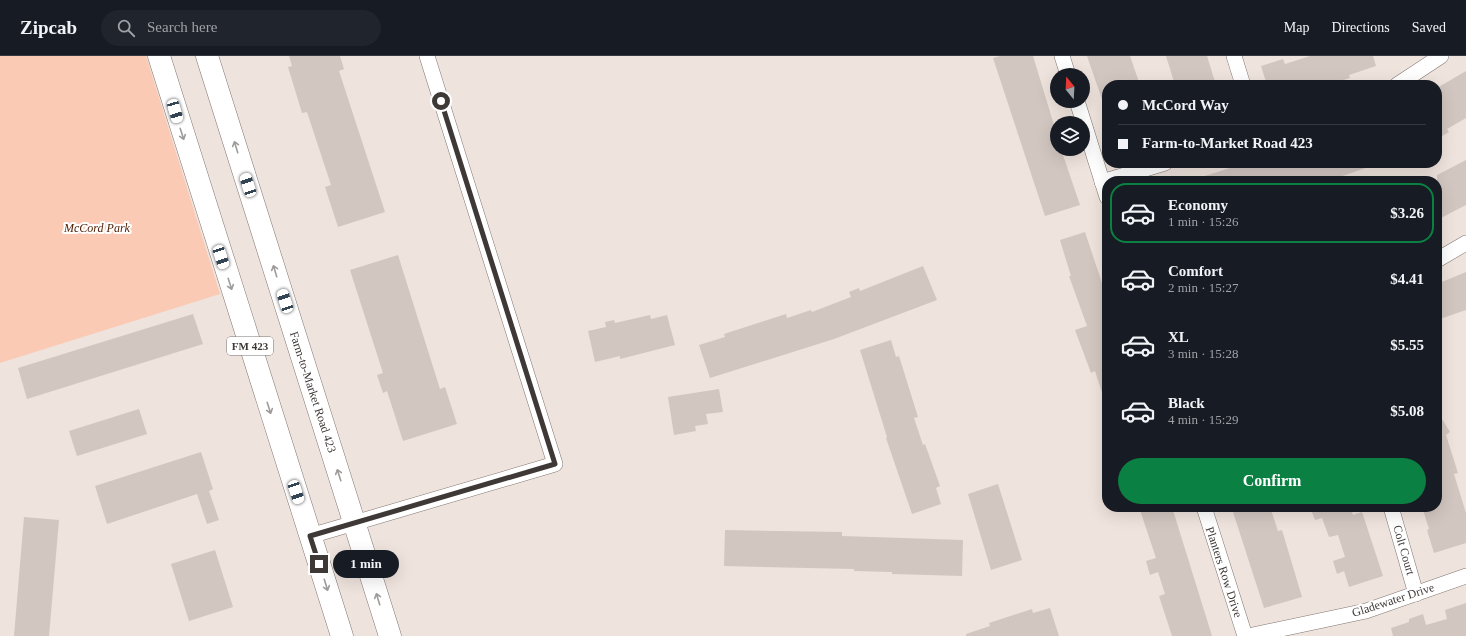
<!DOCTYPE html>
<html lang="en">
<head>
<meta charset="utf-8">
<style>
  :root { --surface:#171b24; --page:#20242c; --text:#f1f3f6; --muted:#9ea1a6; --line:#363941; --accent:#0b8043 }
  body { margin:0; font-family:"Times New Roman",serif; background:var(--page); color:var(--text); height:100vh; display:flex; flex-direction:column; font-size:15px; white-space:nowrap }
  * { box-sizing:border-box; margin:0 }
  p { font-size:13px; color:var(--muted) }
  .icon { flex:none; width:22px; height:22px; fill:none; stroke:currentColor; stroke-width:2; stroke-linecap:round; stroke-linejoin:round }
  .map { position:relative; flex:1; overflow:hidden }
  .side { position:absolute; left:1102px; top:120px; width:340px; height:336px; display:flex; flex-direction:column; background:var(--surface); border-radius:16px; box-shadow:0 4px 16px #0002 }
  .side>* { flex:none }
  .banner { position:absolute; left:1102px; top:24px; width:340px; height:88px; border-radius:16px; box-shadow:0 4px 16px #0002; display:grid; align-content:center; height:88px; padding:0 16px; background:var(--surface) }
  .needle { width:26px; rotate:342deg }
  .tools { position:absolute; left:1050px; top:12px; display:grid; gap:8px }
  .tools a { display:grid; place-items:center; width:40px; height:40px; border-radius:50%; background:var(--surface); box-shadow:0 4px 16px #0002; font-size:20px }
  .end { position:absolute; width:18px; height:18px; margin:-9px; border:5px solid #3e3937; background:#fff; box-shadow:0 0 0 2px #fff }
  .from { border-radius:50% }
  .bubble { position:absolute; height:28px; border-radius:14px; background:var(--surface); box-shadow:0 4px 16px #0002; font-size:13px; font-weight:700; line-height:28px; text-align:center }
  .car { position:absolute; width:12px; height:24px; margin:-12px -6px; border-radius:5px; box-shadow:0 0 3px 1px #0007; background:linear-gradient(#fff 24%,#345 0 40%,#fff 0 76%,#345 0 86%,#fff 0) }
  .banner b { display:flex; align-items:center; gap:14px; height:38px; font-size:15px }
  .banner b+b { border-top:1px solid var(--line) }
  .banner i { width:10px; height:10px; background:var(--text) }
  ul { padding:7px 0 0; list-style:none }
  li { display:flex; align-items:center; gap:12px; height:60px; margin:0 8px 6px; padding:0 8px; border:2px solid transparent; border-radius:16px }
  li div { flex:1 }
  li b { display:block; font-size:15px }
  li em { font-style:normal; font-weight:700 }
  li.current { border-color:var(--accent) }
  li>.icon { width:36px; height:36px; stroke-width:1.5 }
  .primary-button { display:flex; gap:8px; margin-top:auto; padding:8px 16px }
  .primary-button a { flex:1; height:46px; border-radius:24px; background:var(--accent); color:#fff; font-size:16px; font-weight:700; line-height:46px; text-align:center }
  header { display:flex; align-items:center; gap:24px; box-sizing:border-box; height:56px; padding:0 20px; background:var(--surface); border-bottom:1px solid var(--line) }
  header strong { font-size:19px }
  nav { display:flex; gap:22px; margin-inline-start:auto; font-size:14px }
  .search { width:280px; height:36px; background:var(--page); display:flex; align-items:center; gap:10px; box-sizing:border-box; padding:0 14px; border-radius:22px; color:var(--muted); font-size:15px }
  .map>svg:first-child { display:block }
  .green { fill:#facab5 }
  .building { fill:#d2c6c0 }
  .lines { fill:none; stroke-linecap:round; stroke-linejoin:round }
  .minor-casing { stroke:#827672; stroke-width:16 }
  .primary-casing { stroke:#827672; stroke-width:23 }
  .minor { stroke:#fff; stroke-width:15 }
  .primary { stroke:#fff; stroke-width:22 }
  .oneway { stroke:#9e9c9b }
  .route { stroke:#3e3937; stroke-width:5 }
  .labels { text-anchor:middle; stroke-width:4; stroke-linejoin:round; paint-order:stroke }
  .shield { fill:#fff; stroke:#787473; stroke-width:1 }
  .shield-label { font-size:11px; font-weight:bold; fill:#3e3937 }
  .park-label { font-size:12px; font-style:italic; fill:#4d1b01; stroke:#fff }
  .street-label { font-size:12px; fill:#3e3937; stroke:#fff }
</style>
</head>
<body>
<header>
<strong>Zipcab</strong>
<div class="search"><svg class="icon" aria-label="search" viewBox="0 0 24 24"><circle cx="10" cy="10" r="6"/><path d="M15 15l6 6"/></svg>Search here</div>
<nav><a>Map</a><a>Directions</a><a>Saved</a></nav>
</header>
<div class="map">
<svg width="1466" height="580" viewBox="0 0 1466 580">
  <rect width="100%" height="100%" fill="#efe3dd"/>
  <!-- green -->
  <path class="green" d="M0,0H146L220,238L0,307Z"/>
  <!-- building -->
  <g class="building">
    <path d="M289,0H340L344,13L339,15L385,156L338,171L325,131L331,129L307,56L302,57L288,11L292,10Z"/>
    <path d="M1000,0H1033L1054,69L1057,93H1061L1080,149L1045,160L993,2Z"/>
    <path d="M1087,0H1130L1140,29H1107V52H1105Z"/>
    <path d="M1166,0H1207L1216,29H1175Z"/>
    <path d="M1310,0H1373L1376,10L1349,19L1350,22L1326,29H1267L1261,10L1283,3L1285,8Z"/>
    <path d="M1466,15V62L1447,73L1449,76L1437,83V32Z"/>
    <path d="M1466,104V149L1437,164V119Z"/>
    <path d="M1246,107H1374V109L1334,123L1333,120L1317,125H1195V123Z"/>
    <path d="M1085,176L1106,239L1104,240L1107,249V346H1105L1095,315L1091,317L1075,274L1087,270L1069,220H1071L1060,184Z"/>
    <path d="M398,199L440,333L445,331L457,368L403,385L387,335L383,337L377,319L383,317L350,214Z"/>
    <path d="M923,210L937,244L834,283L710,322L699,289L725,281L724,278L786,258L787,262L811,254L812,256L851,241L849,236L859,232L860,235Z"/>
    <path d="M1466,216V254L1437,264V228Z"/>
    <path d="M193,258L203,288L27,343L18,312Z"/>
    <path d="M650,259L651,263L667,259L675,289L620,303V300L595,306L588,275L606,271L605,266L614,264L615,267Z"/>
    <path d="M891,284L896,301L899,300L918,361L914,362L923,389L925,388L940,430L936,432L941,448L912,458L886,382L887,381L860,294Z"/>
    <path d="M719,333L723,356L706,358L708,368L695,370L696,375L674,379L668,341Z"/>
    <path d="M139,353L147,378L77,400L69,375Z"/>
    <path d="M1437,358H1439L1450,376L1446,379L1458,417L1454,418L1466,457V487L1434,497L1427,474L1429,473L1422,451H1437Z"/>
    <path d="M201,396L213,433L209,435L219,464L207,468L197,438L107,468L95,430Z"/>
    <path d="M998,428L1022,504L991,514L968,438Z"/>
    <path d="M1139,451H1172L1212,580H1172L1159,540L1165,538L1158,516L1150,519L1146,505L1156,502Z"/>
    <path d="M1248,451H1270L1278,475L1282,474L1302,541L1264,552L1233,456Z"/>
    <path d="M1310,451H1350L1353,459L1362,456L1383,520L1349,531L1344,515L1337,518L1333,505L1345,501L1338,479L1329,481L1322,462L1315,464Z"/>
    <path d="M24,461L59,464L49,580H14Z"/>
    <path d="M725,474L842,476V480L963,484L962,520L892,518V516L854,515V513L724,510Z"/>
    <path d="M215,494L233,551L189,565L171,508Z"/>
    <path d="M1466,547V580H1393L1391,572L1409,566V563L1423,558L1426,569L1447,563L1445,554Z"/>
    <path d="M1050,552L1059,580H966V578L990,570L989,567L1032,553L1033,557Z"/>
  </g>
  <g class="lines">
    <!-- minor casing -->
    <g class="minor-casing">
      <g id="minor">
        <path d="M1062,0L1068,19"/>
        <path d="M1234,0L1243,29"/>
        <path d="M1397,29L1441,0"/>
        <path d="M1077,45L1107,141"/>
        <path d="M1102,126L1165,107"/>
        <path d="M1437,204L1466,187"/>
        <path d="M1204,451L1245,580"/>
        <path d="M1391,451L1416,538"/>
        <path d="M310,480L555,408L427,0"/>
        <path d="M1248,580L1366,555L1466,520"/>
      </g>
    </g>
    <!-- primary casing -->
    <g class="primary-casing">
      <g id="primary">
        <path d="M159,0L342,580"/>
        <path d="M207,0L390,580"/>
      </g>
    </g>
    <!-- minor -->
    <use href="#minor" class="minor"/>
    <!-- primary -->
    <use href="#primary" class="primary"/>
  </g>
  <!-- one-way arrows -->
  <defs><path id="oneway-shaft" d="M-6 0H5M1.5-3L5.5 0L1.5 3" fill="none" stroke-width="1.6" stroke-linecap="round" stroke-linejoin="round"/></defs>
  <g class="oneway">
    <use href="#oneway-shaft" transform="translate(182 78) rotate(72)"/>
    <use href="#oneway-shaft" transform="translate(236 91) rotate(-107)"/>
    <use href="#oneway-shaft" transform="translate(275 215) rotate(-107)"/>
    <use href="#oneway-shaft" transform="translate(230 228) rotate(72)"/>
    <use href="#oneway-shaft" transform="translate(269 352) rotate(72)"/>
    <use href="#oneway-shaft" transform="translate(339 419) rotate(-108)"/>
    <use href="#oneway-shaft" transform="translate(326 529) rotate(73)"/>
    <use href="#oneway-shaft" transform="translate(378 543) rotate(-107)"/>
  </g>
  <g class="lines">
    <!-- route -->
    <path class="route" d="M319,508L310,480L555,408L441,45"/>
  </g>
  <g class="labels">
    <!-- shield labels -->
    <rect class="shield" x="227" y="281" width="46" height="18" rx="3"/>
    <g class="shield-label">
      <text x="250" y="294">FM 423</text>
    </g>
    <!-- park labels -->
    <g class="park-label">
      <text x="97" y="176">McCord Park</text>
    </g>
    <!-- street labels -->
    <g class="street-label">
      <text transform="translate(313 336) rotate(72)" y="4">Farm-to-Market Road 423</text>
      <text transform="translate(1404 494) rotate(74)" y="4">Colt Court</text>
      <text transform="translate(1224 516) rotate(72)" y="4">Planters Row Drive</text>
      <text transform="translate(1393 544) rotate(-18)" y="4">Gladewater Drive</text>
    </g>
  </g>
</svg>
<div class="tools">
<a><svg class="needle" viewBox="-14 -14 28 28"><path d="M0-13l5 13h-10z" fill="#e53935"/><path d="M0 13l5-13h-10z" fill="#9ea1a6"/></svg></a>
<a><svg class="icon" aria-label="layers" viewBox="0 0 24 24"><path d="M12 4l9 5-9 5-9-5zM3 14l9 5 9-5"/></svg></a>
</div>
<i class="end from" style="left:441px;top:45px"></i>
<i class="end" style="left:319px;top:508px"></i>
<div class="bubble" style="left:333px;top:494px;width:66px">1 min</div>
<i class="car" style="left:175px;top:55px;rotate:164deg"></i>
<i class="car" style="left:248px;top:129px;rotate:342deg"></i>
<i class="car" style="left:221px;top:201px;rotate:162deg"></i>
<i class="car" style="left:285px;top:245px;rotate:342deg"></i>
<i class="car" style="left:296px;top:436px;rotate:162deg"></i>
<div class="banner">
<b><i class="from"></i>McCord Way</b>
<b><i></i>Farm-to-Market Road 423</b>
</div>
<section class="side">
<ul>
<li class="current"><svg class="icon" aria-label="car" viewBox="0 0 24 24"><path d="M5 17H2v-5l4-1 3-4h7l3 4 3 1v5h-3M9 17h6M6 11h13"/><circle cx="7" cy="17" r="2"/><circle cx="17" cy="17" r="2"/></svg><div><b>Economy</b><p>1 min · 15:26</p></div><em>$3.26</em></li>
<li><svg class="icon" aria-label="car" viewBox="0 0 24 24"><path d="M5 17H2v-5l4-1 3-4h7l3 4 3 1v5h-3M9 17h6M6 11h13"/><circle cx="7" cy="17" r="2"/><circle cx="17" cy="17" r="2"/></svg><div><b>Comfort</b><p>2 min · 15:27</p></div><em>$4.41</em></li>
<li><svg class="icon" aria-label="car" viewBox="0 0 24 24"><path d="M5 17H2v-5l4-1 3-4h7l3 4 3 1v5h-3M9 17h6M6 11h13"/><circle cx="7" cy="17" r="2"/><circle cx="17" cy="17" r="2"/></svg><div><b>XL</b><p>3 min · 15:28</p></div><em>$5.55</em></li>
<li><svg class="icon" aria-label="car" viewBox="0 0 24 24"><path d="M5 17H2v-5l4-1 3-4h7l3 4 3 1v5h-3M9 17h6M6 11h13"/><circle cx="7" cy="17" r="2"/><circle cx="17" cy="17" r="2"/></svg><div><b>Black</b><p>4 min · 15:29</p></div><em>$5.08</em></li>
</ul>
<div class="primary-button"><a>Confirm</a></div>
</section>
</div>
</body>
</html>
